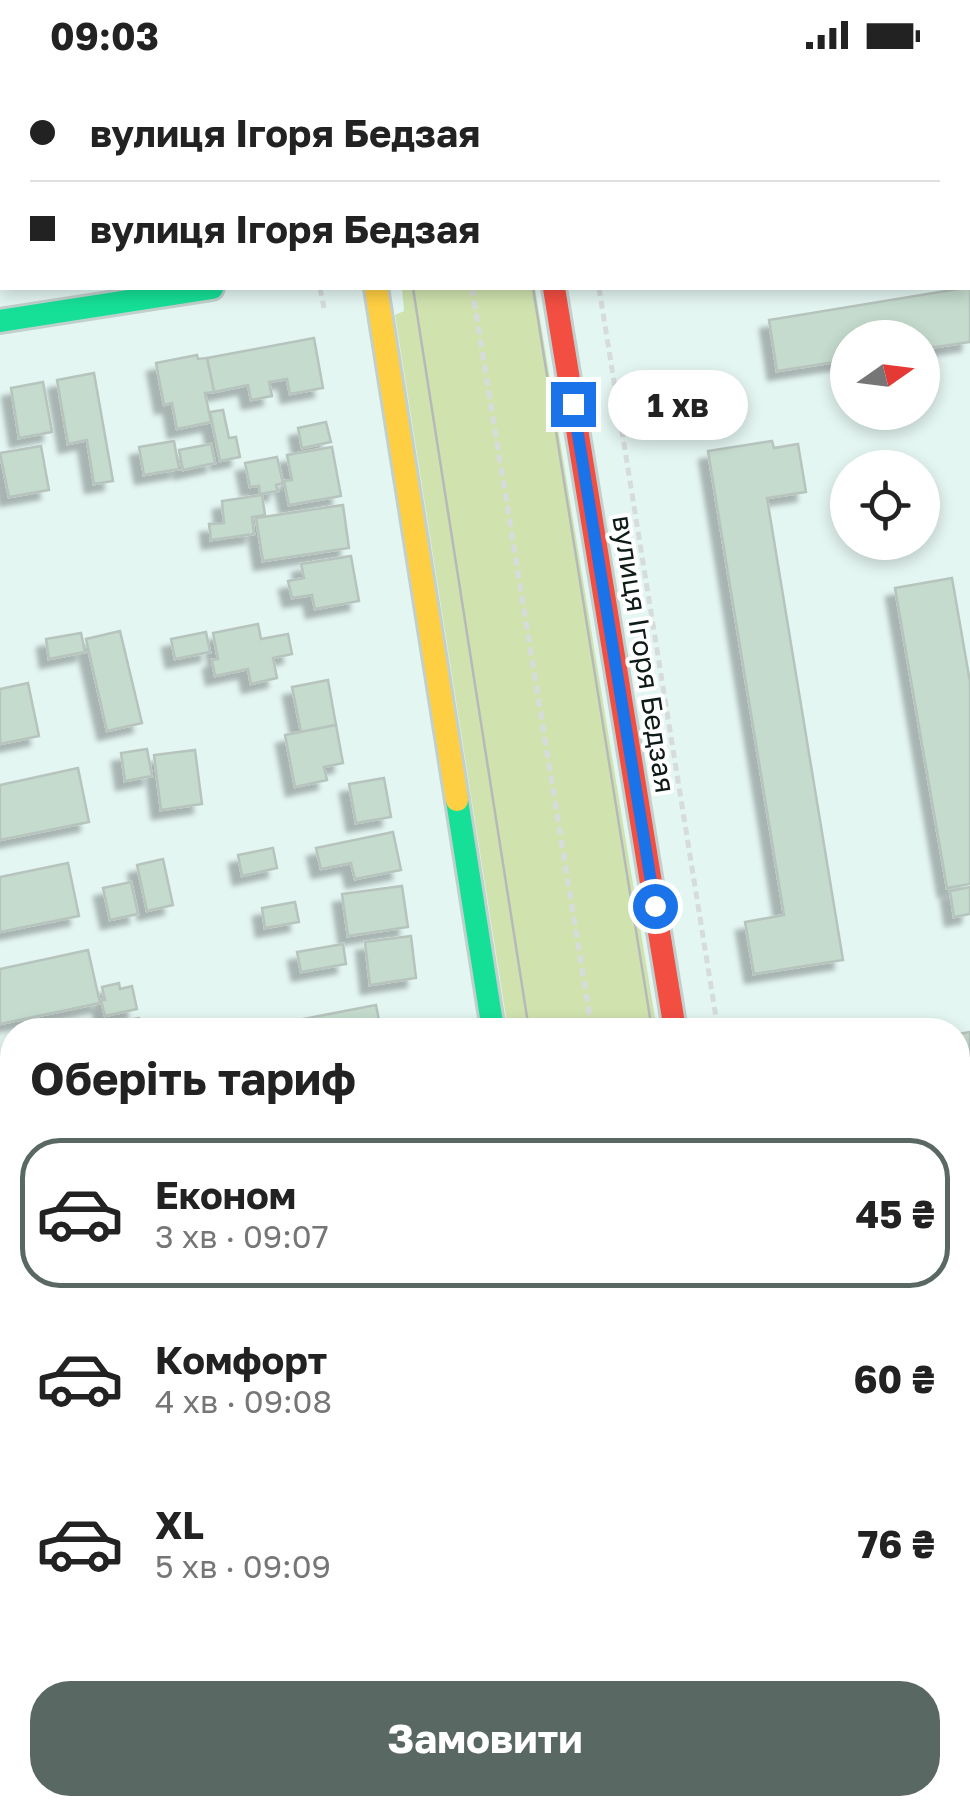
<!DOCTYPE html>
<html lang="uk">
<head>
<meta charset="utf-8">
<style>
  :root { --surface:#fff; --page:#f6f6f6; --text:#222; --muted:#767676; --line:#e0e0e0; --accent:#5a6864 }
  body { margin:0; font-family:"Golos Text",sans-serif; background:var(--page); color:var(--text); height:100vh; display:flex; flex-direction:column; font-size:38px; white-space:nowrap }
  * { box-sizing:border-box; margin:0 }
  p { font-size:32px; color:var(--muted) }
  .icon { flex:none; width:55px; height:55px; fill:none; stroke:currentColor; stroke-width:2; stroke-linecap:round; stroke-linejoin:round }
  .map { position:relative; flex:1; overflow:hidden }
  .details { position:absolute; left:0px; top:948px; width:970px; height:798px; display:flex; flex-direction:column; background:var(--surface); border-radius:40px 40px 0 0; box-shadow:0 5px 15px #0003 }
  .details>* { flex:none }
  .top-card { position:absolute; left:0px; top:0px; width:970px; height:220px; box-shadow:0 5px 15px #0003; display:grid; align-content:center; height:220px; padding:0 30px; background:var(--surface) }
  .needle { width:65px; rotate:76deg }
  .fabs { position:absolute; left:830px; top:250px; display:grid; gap:20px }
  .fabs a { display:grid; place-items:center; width:110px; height:110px; border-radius:50%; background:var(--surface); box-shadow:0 5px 15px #0003; font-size:50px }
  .end { position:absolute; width:45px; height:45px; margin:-22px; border:12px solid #1a73e8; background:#fff; box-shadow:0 0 0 5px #fff }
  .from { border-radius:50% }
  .bubble { position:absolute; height:70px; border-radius:35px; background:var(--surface); box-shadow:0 5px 15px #0003; font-size:32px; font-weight:700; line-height:70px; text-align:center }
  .top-card b { display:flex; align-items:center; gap:35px; height:95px; font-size:38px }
  .top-card b+b { border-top:2px solid var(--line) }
  .top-card i { width:25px; height:25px; background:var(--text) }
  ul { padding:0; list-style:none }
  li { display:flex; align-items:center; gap:30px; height:150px; margin:0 20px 15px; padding:0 10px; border:5px solid transparent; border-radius:40px }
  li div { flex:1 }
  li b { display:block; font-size:38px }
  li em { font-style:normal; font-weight:700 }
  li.selected { border-color:var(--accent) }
  li>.icon { width:90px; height:90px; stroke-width:1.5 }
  h2 { padding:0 30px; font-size:45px; line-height:120px }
  .primary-button { display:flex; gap:20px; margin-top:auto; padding:20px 30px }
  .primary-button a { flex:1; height:115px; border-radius:40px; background:var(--accent); color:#fff; font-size:40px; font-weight:700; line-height:115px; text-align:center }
  .status { display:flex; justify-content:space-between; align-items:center; height:70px; padding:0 50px; background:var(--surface); direction:ltr }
  .status svg { height:28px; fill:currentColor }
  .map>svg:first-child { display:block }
  .green { fill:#d0e3af }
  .building { fill:#c4dbcd; stroke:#b7c4be; stroke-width:2.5; filter:url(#shadow) }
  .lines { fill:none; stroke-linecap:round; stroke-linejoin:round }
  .street-casing { stroke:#c2d0cd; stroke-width:32 }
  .fast-casing { stroke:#c2d0cd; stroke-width:28 }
  .slow-casing { stroke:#c2d0cd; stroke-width:28 }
  .jam-casing { stroke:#c2d0cd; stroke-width:28 }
  .path { stroke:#d6dcdb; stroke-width:5; stroke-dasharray:8 5; stroke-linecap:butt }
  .street { stroke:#fbfefd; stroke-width:28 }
  .fast { stroke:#16e098; stroke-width:22 }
  .slow { stroke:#ffcf43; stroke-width:22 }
  .jam { stroke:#f24e42; stroke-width:22 }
  .tram { stroke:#b5bab9; stroke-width:2.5 }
  .route { stroke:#1a73e8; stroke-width:12 }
  .labels { text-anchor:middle; stroke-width:8; stroke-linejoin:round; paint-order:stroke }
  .street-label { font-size:28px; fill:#0f1b18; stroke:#fff }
</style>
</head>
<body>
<div class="status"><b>09:03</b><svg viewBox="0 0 49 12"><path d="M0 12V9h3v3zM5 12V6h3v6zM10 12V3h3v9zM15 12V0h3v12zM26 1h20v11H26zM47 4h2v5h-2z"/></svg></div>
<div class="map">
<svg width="970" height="1744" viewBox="0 0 970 1744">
  <defs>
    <filter id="shadow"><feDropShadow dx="-9" dy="9" stdDeviation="2.5" flood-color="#0004"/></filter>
  </defs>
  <rect width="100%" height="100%" fill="#e4f6f2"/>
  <!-- green -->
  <g class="green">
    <path d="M402,218H535L657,960H508L395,245L404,241Z"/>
    <path d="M631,1733H783L785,1744H633Z"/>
  </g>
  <!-- building -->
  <g class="building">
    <path d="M0,0H36V2H2V38H0Z"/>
    <path d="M219,0H278L279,2H216Z"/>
    <path d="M970,217V272L922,279V268H848V290L777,301L769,250Z"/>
    <path d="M314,268L323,318L290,324L287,309L269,312L272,326L251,330L248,315L214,322L207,288Z"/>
    <path d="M197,285L198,289L207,288L214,322L205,323L211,352L177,359L172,333L164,335L156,293Z"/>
    <path d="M94,303L113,411L94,414L87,370L68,374L57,310Z"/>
    <path d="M43,312L52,362L19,368L11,318Z"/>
    <path d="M223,340L229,368L236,367L240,387L220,391L210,342Z"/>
    <path d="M326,352L331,372L302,378L298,358Z"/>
    <path d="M174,371L179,399L144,405L139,377Z"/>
    <path d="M772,371L774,378L798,374L806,422L767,428L843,890L754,904L745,852L784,845L708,381Z"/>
    <path d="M211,374L215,393L183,400L179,380Z"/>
    <path d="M41,376L49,420L9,427L0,383Z"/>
    <path d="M332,377L341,426L289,435L284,411L292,410L287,385Z"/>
    <path d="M277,387L283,413L276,415L278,421L260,424L259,416L250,417L245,393Z"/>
    <path d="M262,425L265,445L252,447L254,464L211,470L209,454L224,453L222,431Z"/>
    <path d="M343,435L349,478L263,491L256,448Z"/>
    <path d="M351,486L359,531L315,539L312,525L292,528L288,511L304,508L301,494Z"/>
    <path d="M952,508L970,612V814L947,818L895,518Z"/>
    <path d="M258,554L261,569L288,564L292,584L273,588L277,608L251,614L248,599L215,606L212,590L218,589L213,563Z"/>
    <path d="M120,561L142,653L107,661L86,569Z"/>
    <path d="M206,562L210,582L175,589L171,569Z"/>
    <path d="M81,563L85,582L49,589L46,569Z"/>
    <path d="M328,610L336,655L301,662L292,617Z"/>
    <path d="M28,613L39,666L0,674V619Z"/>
    <path d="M336,655L343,693L324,697L327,710L295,717L285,665Z"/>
    <path d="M147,679L152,706L125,711L121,683Z"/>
    <path d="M195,680L202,734L161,740L154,685Z"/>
    <path d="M78,698L89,752L0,770V715Z"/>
    <path d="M384,708L391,747L356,753L349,714Z"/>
    <path d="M393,762L401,800L355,809L351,793L321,799L316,778Z"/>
    <path d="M273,778L277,798L242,806L238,785Z"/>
    <path d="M163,789L173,835L147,841L137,795Z"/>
    <path d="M68,793L79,846L0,862V807Z"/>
    <path d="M131,812L138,844L110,850L103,818Z"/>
    <path d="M402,816L408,857L348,866L342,824Z"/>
    <path d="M970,817V844L954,847L950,821Z"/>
    <path d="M295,832L299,852L265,858L262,838Z"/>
    <path d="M411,866L416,908L370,915L365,872Z"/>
    <path d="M343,874L346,894L301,902L297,882Z"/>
    <path d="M88,880L100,933L0,954V899Z"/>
    <path d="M119,913L120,919L132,916L137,939L105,946L101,930H105L102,917Z"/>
    <path d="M376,935L381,960H300L298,950Z"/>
    <path d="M139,948L142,960H94L93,957Z"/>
    <path d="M970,962V1018L958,1021V964Z"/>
    <path d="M0,1123H2L11,1167L0,1170Z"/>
    <path d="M970,1143V1196L958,1198V1145Z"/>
    <path d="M8,1172L12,1189V1213L0,1216V1174Z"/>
    <path d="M958,1422L962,1446L970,1445V1616L958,1618Z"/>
    <path d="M11,1517L12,1578L1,1580L0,1519Z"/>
    <path d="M12,1615V1668L0,1670V1617Z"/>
    <path d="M67,1732H280L282,1744H68Z"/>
    <path d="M419,1732H476V1735L421,1744Z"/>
    <path d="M497,1732H547L548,1744H499Z"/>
  </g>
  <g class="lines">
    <!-- street casing -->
    <g class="street-casing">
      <path id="street" d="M0,1291L12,1289"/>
    </g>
    <!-- fast casing -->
    <g class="fast-casing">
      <g id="fast">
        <path d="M968,92L970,91"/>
        <path d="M0,251L212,218"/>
        <path d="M457,730L493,960"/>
      </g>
    </g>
    <!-- slow casing -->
    <g class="slow-casing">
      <g id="slow">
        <path d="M527,0L528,2"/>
        <path d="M376,218L457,730"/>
        <path d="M616,1732L618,1744"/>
      </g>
    </g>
    <!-- jam casing -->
    <g class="jam-casing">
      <g id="jam">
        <path d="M343,0V2"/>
        <path d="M554,218L675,960"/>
        <path d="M799,1732L801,1744"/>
      </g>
    </g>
    <!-- path -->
    <g class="path">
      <path d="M440,0V2"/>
      <path d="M704,0L705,2"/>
      <path d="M761,0H772"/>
      <path d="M801,0L802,2"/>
      <path d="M947,0L949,2"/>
      <path d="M968,21L970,24"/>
      <path d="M0,208H2"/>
      <path d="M320,218L324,238"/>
      <path d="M472,218L592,960"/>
      <path d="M599,218L718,960"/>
      <path d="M958,1309L970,1307"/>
      <path d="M717,1732L719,1744"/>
      <path d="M847,1732L849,1744"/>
    </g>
    <!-- street -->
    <use href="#street" class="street"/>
    <!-- fast -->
    <use href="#fast" class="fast"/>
    <!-- slow -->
    <use href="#slow" class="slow"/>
    <!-- jam -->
    <use href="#jam" class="jam"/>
    <!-- tram -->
    <g class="tram">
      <path d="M380,0V2"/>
      <path d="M498,0V2"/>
      <path d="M413,218L529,960"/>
      <path d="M533,218L652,960"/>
      <path d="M653,1732L655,1744"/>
      <path d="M775,1732L777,1744"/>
    </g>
  </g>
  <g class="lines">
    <!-- route -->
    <path class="route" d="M573,334L655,836"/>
  </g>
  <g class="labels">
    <!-- street labels -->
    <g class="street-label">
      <text transform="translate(644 584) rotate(81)" y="10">вулиця Ігоря Бедзая</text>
    </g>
  </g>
</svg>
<div class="fabs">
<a><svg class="needle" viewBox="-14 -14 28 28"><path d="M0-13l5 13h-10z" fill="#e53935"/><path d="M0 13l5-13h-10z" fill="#767676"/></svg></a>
<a><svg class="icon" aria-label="locate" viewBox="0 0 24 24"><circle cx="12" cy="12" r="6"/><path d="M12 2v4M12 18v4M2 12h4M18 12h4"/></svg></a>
</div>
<i class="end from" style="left:655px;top:836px"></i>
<i class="end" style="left:573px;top:334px"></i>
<div class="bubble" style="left:608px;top:300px;width:140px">1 хв</div>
<div class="top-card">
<b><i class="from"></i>вулиця Ігоря Бедзая</b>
<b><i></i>вулиця Ігоря Бедзая</b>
</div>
<section class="details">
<h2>Оберіть тариф</h2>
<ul>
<li class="selected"><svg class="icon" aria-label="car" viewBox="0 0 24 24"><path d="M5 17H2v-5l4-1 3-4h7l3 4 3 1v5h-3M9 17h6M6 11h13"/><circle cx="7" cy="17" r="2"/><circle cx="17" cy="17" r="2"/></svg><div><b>Економ</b><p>3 хв · 09:07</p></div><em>45 ₴</em></li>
<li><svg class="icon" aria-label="car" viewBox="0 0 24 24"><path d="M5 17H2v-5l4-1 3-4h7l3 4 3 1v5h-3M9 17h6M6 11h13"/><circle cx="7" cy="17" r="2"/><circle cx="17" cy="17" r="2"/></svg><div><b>Комфорт</b><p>4 хв · 09:08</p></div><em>60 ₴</em></li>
<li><svg class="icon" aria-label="car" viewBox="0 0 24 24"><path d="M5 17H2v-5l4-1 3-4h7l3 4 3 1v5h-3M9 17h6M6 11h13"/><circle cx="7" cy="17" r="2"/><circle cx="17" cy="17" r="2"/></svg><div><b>XL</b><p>5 хв · 09:09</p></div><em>76 ₴</em></li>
</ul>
<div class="primary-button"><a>Замовити</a></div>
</section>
</div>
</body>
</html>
